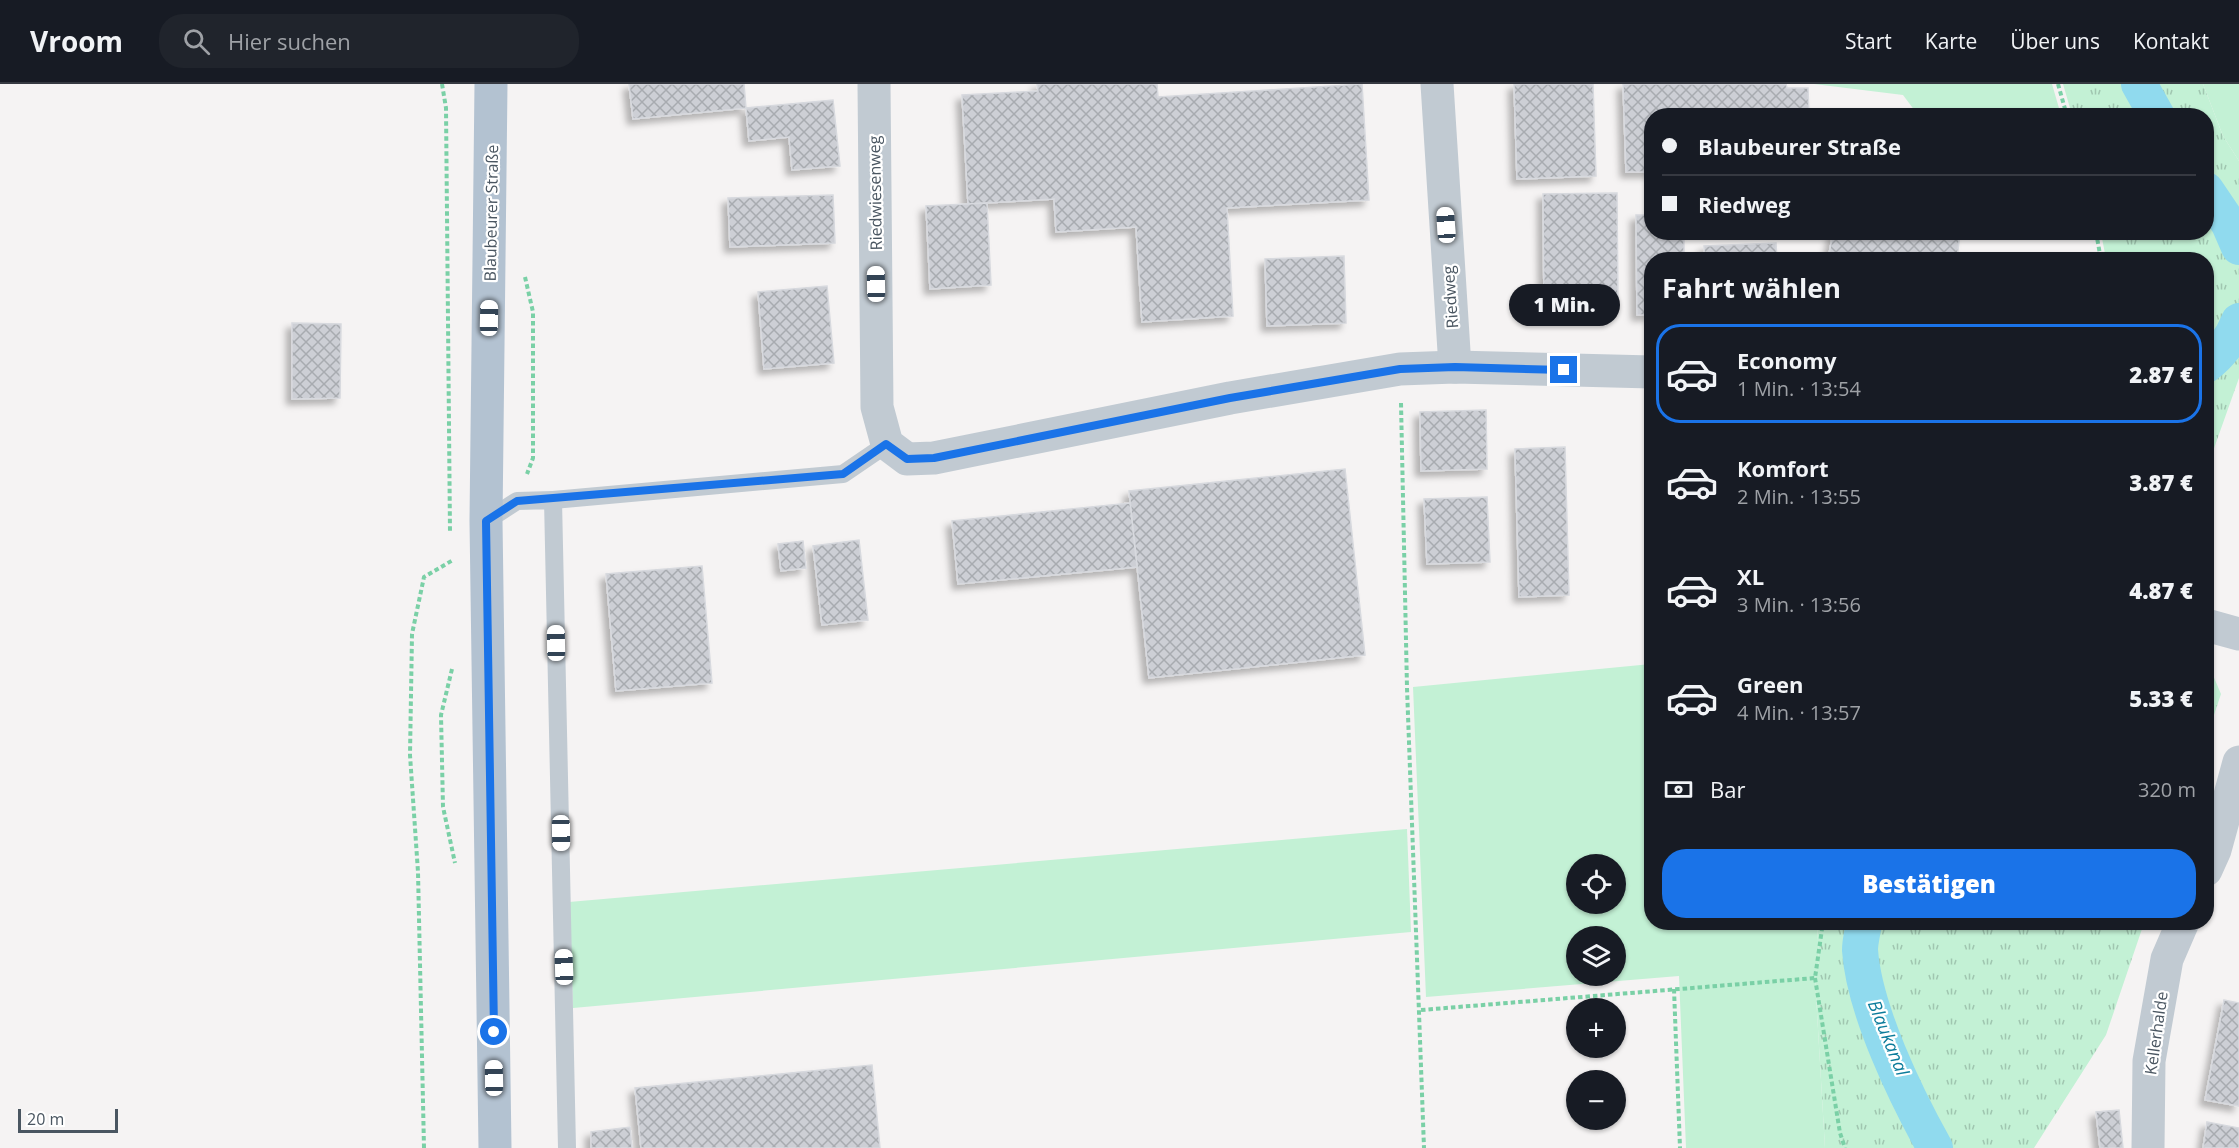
<!DOCTYPE html>
<html lang="de">
<head>
<meta charset="utf-8">
<style>
  :root { --surface:#171b24; --page:#20242c; --text:#f1f3f6; --muted:#9ea1a6; --line:#363941; --accent:#1a73e8 }
  body { margin:0; font-family:"Open Sans",sans-serif; background:var(--page); color:var(--text); height:100vh; display:flex; flex-direction:column; font-size:22px; white-space:nowrap }
  * { box-sizing:border-box; margin:0 }
  p { font-size:20px; color:var(--muted) }
  .icon { flex:none; width:33px; height:33px; fill:none; stroke:currentColor; stroke-width:2; stroke-linecap:round; stroke-linejoin:round }
  .map { position:relative; flex:1; overflow:hidden }
  .sheet { position:absolute; left:1644px; top:168px; width:570px; height:678px; display:flex; flex-direction:column; background:var(--surface); border-radius:24px; box-shadow:0 2px 4px #0004 }
  .sheet>* { flex:none }
  .banner { position:absolute; left:1644px; top:24px; width:570px; height:132px; border-radius:24px; box-shadow:0 2px 4px #0004; display:grid; align-content:center; height:132px; padding:0 18px; background:var(--surface) }
  .buttons { position:absolute; left:1566px; top:770px; display:grid; gap:12px }
  .buttons a { display:grid; place-items:center; width:60px; height:60px; border-radius:50%; background:var(--surface); box-shadow:0 2px 4px #0004; font-size:30px }
  .scale { position:absolute; left:18px; bottom:15px; width:100px; box-sizing:border-box; padding-left:6px; border:3px solid #4a5661; border-top:0; font-size:16px; line-height:21px; white-space:nowrap; color:#4a5661; -webkit-text-stroke:4px #fff; paint-order:stroke }
  .end { position:absolute; width:27px; height:27px; margin:-14px; border:8px solid #1a73e8; background:#fff; box-shadow:0 0 0 3px #fff }
  .from { border-radius:50% }
  .bubble { position:absolute; height:42px; border-radius:21px; background:var(--surface); box-shadow:0 2px 4px #0004; font-size:20px; font-weight:800; line-height:42px; text-align:center }
  .car { position:absolute; width:18px; height:36px; margin:-18px -9px; border-radius:8px; box-shadow:0 0 4px 2px #0007; background:linear-gradient(#fff 24%,#345 0 40%,#fff 0 76%,#345 0 86%,#fff 0) }
  .banner b { display:flex; align-items:center; gap:21px; height:57px; font-size:22px }
  .banner b+b { border-top:2px solid var(--line) }
  .banner i { width:15px; height:15px; background:var(--text) }
  ul { padding:0; list-style:none }
  li { display:flex; align-items:center; gap:18px; height:99px; margin:0 12px 9px; padding:0 6px; border:3px solid transparent; border-radius:24px }
  li div { flex:1 }
  li b { display:block; font-size:22px }
  li em { font-style:normal; font-weight:800 }
  li.selected { border-color:var(--accent) }
  li>.icon { width:54px; height:54px; stroke-width:1.5 }
  h2 { padding:0 18px; font-size:27px; line-height:72px }
  .pay { display:flex; align-items:center; gap:15px; height:66px; padding:0 18px; font-size:22px }
  .pay p { margin-inline-start:auto }
  .action { display:flex; gap:12px; margin-top:auto; padding:12px 18px }
  .action a { flex:1; height:69px; border-radius:24px; background:var(--accent); color:#fff; font-size:24px; font-weight:800; line-height:69px; text-align:center }
  header { display:flex; align-items:center; gap:36px; box-sizing:border-box; height:84px; padding:0 30px; background:var(--surface); border-bottom:2px solid var(--line) }
  header strong { font-size:28px }
  nav { display:flex; gap:33px; margin-inline-start:auto; font-size:21px }
  .search { width:420px; height:54px; background:var(--page); display:flex; align-items:center; gap:15px; box-sizing:border-box; padding:0 21px; border-radius:24px; color:var(--muted); font-size:22px }
  .map>svg:first-child { display:block }
  .grass { fill:url(#grass-tufts) }
  .garden { fill:#c3f1d5; fill-rule:evenodd }
  .lines { fill:none; stroke-linecap:round; stroke-linejoin:round }
  .canal { stroke:#90daee; stroke-width:36 }
  .building { fill:url(#building-cross-hatch); stroke:#d7d9de; stroke-width:1.5; filter:url(#shadow) }
  .path { stroke:#7ad0a6; stroke-width:4; stroke-dasharray:4.5 3; stroke-linecap:butt }
  .service { stroke:#c1cad2; stroke-width:18 }
  .minor { stroke:#c1cad2; stroke-width:33 }
  .primary { stroke:#b3c2d1; stroke-width:33 }
  .route { stroke:#1a73e8; stroke-width:8 }
  .labels { text-anchor:middle; stroke-width:4.5; stroke-linejoin:round; paint-order:stroke }
  .street-label { font-size:16px; fill:#4a5661; stroke:#fff }
  .water-label { font-size:18px; font-style:italic; fill:#0c7c9b; stroke:#fff }
</style>
</head>
<body>
<header>
<strong>Vroom</strong>
<div class="search"><svg class="icon" aria-label="search" viewBox="0 0 24 24"><circle cx="10" cy="10" r="6"/><path d="M15 15l6 6"/></svg>Hier suchen</div>
<nav><a>Start</a><a>Karte</a><a>Über uns</a><a>Kontakt</a></nav>
</header>
<div class="map">
<svg width="2239" height="1064" viewBox="0 0 2239 1064">
  <defs>
    <pattern id="grass-tufts" width="24" height="20" patternUnits="userSpaceOnUse" patternTransform="scale(1.5)"><rect width="24" height="20" fill="#c3f1d5"/><path d="M3 7l-1-3M5 7V3M7 7l1-3M15 17l-1-3M17 17v-4M19 17l1-3" fill="none" stroke="#a0c6b0"/></pattern>
    <pattern id="building-cross-hatch" width="8" height="8" patternUnits="userSpaceOnUse" patternTransform="scale(1.5)"><rect width="8" height="8" fill="#cdcfd5"/><path d="M0 0l8 8M0 8l8-8" fill="none" stroke="#a8abb0"/></pattern>
    <filter id="shadow"><feDropShadow dx="-5.5" dy="5.5" stdDeviation="3" flood-color="#0004"/></filter>
  </defs>
  <rect width="100%" height="100%" fill="#f5f3f3"/>
  <!-- grass -->
  <g class="grass">
    <path d="M2063,0H2203L2223,52L2239,77V294L2207,384L2206,176L2106,175L2101,149L2206,148V32L2072,31Z"/>
    <path d="M2207,577L2221,610L2207,652Z"/>
    <path d="M1817,839H2144L2106,951L2034,1064H1825L1815,894L1819,877Z"/>
  </g>
  <!-- garden -->
  <g class="garden">
    <path d="M1814,0H2052L2061,31H1918L1903,11Z"/>
    <path d="M2203,0H2239V77L2223,52Z"/>
    <path d="M1651,580L1652,838L1817,839L1819,877L1815,894L1825,1064H1686L1679,892L1426,913L1413,603ZM1576,780H1616V819H1576ZM1576,852H1616V891H1576Z"/>
    <path d="M1407,745L1411,848L573,924L569,818Z"/>
  </g>
  <g class="lines">
    <!-- canal -->
    <g class="canal">
      <path d="M2139,0L2157,32"/>
      <path d="M2206,106L2229,140L2239,163"/>
      <path d="M2206,281C2222,269 2232,254 2239,237"/>
      <path d="M1864,838C1863,847 1860,857 1860,866C1864,926 1906,1012 1935,1064"/>
    </g>
  </g>
  <!-- building -->
  <g class="building">
    <path d="M629,0H744L746,24L633,35Z"/>
    <path d="M1037,0H1157L1158,13L1362,0L1369,116L1227,124L1233,232L1142,238L1136,143L1056,148L1054,115L968,120L962,11L1038,7Z"/>
    <path d="M1514,0H1593L1596,92L1517,95Z"/>
    <path d="M1623,0H1786L1787,4H1808L1809,32H1652V88H1626Z"/>
    <path d="M833,16L840,82L792,86L789,53L749,57L746,24Z"/>
    <path d="M1904,28V32H1838Z"/>
    <path d="M1617,109L1618,222L1544,223L1543,110Z"/>
    <path d="M833,111L835,159L730,163L728,114Z"/>
    <path d="M987,119L991,201L930,205L926,122Z"/>
    <path d="M1636,131H1652V148H1684V176H1652V231H1637Z"/>
    <path d="M1833,148H1960L1957,176H1828Z"/>
    <path d="M1776,159L1777,176H1705L1704,162Z"/>
    <path d="M1344,172L1346,239L1267,242L1265,175Z"/>
    <path d="M827,202L834,279L764,285L758,208Z"/>
    <path d="M292,239L341,240L340,314L292,315Z"/>
    <path d="M1486,326L1487,385L1421,387L1420,328Z"/>
    <path d="M1565,363L1569,511L1519,513L1515,365Z"/>
    <path d="M1345,385L1365,571L1149,594L1129,407Z"/>
    <path d="M1487,413L1490,478L1427,480L1424,415Z"/>
    <path d="M1130,419L1137,483L958,500L952,437Z"/>
    <path d="M859,456L868,536L822,541L813,462Z"/>
    <path d="M803,457L806,484L781,487L778,460Z"/>
    <path d="M702,482L712,599L616,607L606,490Z"/>
    <path d="M2224,916L2239,919V1022L2205,1016Z"/>
    <path d="M872,981L880,1064H641L635,1004Z"/>
    <path d="M2119,1026L2123,1064H2100L2096,1028Z"/>
    <path d="M2207,1038L2239,1044V1064H2203Z"/>
    <path d="M630,1043L632,1064H591V1048Z"/>
  </g>
  <g class="lines">
    <!-- path -->
    <g class="path">
      <path d="M442,0L446,24L450,448"/>
      <path d="M2058,0L2067,32"/>
      <path d="M2096,148L2101,176"/>
      <path d="M525,193L533,228V374L527,390"/>
      <path d="M1401,319L1407,604L1424,1064"/>
      <path d="M452,585L441,631L443,723L455,779"/>
      <path d="M1815,894L1840,1049L1845,1064"/>
      <path d="M1674,905L1680,1064"/>
      <path d="M1421,926L1815,894L1823,838"/>
      <path d="M424,1064L418,788L410,671L412,550L424,493L453,476"/>
    </g>
    <!-- service -->
    <g class="service">
      <path d="M553,416L843,390L887,360"/>
      <path d="M486,437L517,417L553,416L567,1064"/>
    </g>
    <!-- minor -->
    <g class="minor">
      <path d="M874,0L877,323L887,360L907,375L934,374L1230,314L1400,285L1455,283L1652,288"/>
      <path d="M1437,0L1455,283"/>
      <path d="M2206,541L2239,550"/>
      <path d="M2206,786L2215,766L2239,678"/>
      <path d="M2148,1064L2149,977L2167,875L2183,838"/>
    </g>
    <!-- primary -->
    <path class="primary" d="M491,0L486,437L495,1064"/>
  </g>
  <g class="lines">
    <!-- route -->
    <path class="route" d="M494,948L486,437L517,417L843,390L886,360L907,375L934,374L1230,314L1400,285L1455,283L1564,286"/>
  </g>
  <g class="labels">
    <!-- street labels -->
    <g class="street-label">
      <text transform="translate(875 109) rotate(-91)" y="6">Riedwiesenweg</text>
      <text transform="translate(491 129) rotate(-89)" y="6">Blaubeurer Straße</text>
      <text transform="translate(1450 213) rotate(-94)" y="6">Riedweg</text>
      <text transform="translate(2156 949) rotate(-82)" y="6">Kellerhalde</text>
    </g>
    <!-- water labels -->
    <g class="water-label">
      <text transform="translate(1888 954) rotate(68)" y="6">Blaukanal</text>
    </g>
  </g>
</svg>
<div class="buttons">
<a><svg class="icon" aria-label="locate" viewBox="0 0 24 24"><circle cx="12" cy="12" r="6"/><path d="M12 2v4M12 18v4M2 12h4M18 12h4"/></svg></a>
<a><svg class="icon" aria-label="layers" viewBox="0 0 24 24"><path d="M12 4l9 5-9 5-9-5zM3 14l9 5 9-5"/></svg></a>
<a>+</a>
<a>−</a>
</div>
<div class="scale">20 m</div>
<i class="end from" style="left:494px;top:948px"></i>
<i class="end" style="left:1564px;top:286px"></i>
<div class="bubble" style="left:1509px;top:200px;width:111px">1 Min.</div>
<i class="car" style="left:1446px;top:141px;rotate:356deg"></i>
<i class="car" style="left:876px;top:200px;rotate:359deg"></i>
<i class="car" style="left:489px;top:234px;rotate:1deg"></i>
<i class="car" style="left:556px;top:559px;rotate:359deg"></i>
<i class="car" style="left:561px;top:749px;rotate:179deg"></i>
<i class="car" style="left:564px;top:883px;rotate:358deg"></i>
<i class="car" style="left:494px;top:994px;rotate:359deg"></i>
<div class="banner">
<b><i class="from"></i>Blaubeurer Straße</b>
<b><i></i>Riedweg</b>
</div>
<section class="sheet">
<h2>Fahrt wählen</h2>
<ul>
<li class="selected"><svg class="icon" aria-label="car" viewBox="0 0 24 24"><path d="M5 17H2v-5l4-1 3-4h7l3 4 3 1v5h-3M9 17h6M6 11h13"/><circle cx="7" cy="17" r="2"/><circle cx="17" cy="17" r="2"/></svg><div><b>Economy</b><p>1 Min. · 13:54</p></div><em>2.87 €</em></li>
<li><svg class="icon" aria-label="car" viewBox="0 0 24 24"><path d="M5 17H2v-5l4-1 3-4h7l3 4 3 1v5h-3M9 17h6M6 11h13"/><circle cx="7" cy="17" r="2"/><circle cx="17" cy="17" r="2"/></svg><div><b>Komfort</b><p>2 Min. · 13:55</p></div><em>3.87 €</em></li>
<li><svg class="icon" aria-label="car" viewBox="0 0 24 24"><path d="M5 17H2v-5l4-1 3-4h7l3 4 3 1v5h-3M9 17h6M6 11h13"/><circle cx="7" cy="17" r="2"/><circle cx="17" cy="17" r="2"/></svg><div><b>XL</b><p>3 Min. · 13:56</p></div><em>4.87 €</em></li>
<li><svg class="icon" aria-label="car" viewBox="0 0 24 24"><path d="M5 17H2v-5l4-1 3-4h7l3 4 3 1v5h-3M9 17h6M6 11h13"/><circle cx="7" cy="17" r="2"/><circle cx="17" cy="17" r="2"/></svg><div><b>Green</b><p>4 Min. · 13:57</p></div><em>5.33 €</em></li>
</ul>
<div class="pay"><svg class="icon" aria-label="cash" viewBox="0 0 24 24"><path d="M3 7h18v10H3z"/><circle cx="12" cy="12" r="2"/></svg>Bar<p>320 m</p></div>
<div class="action"><a>Bestätigen</a></div>
</section>
</div>
</body>
</html>
